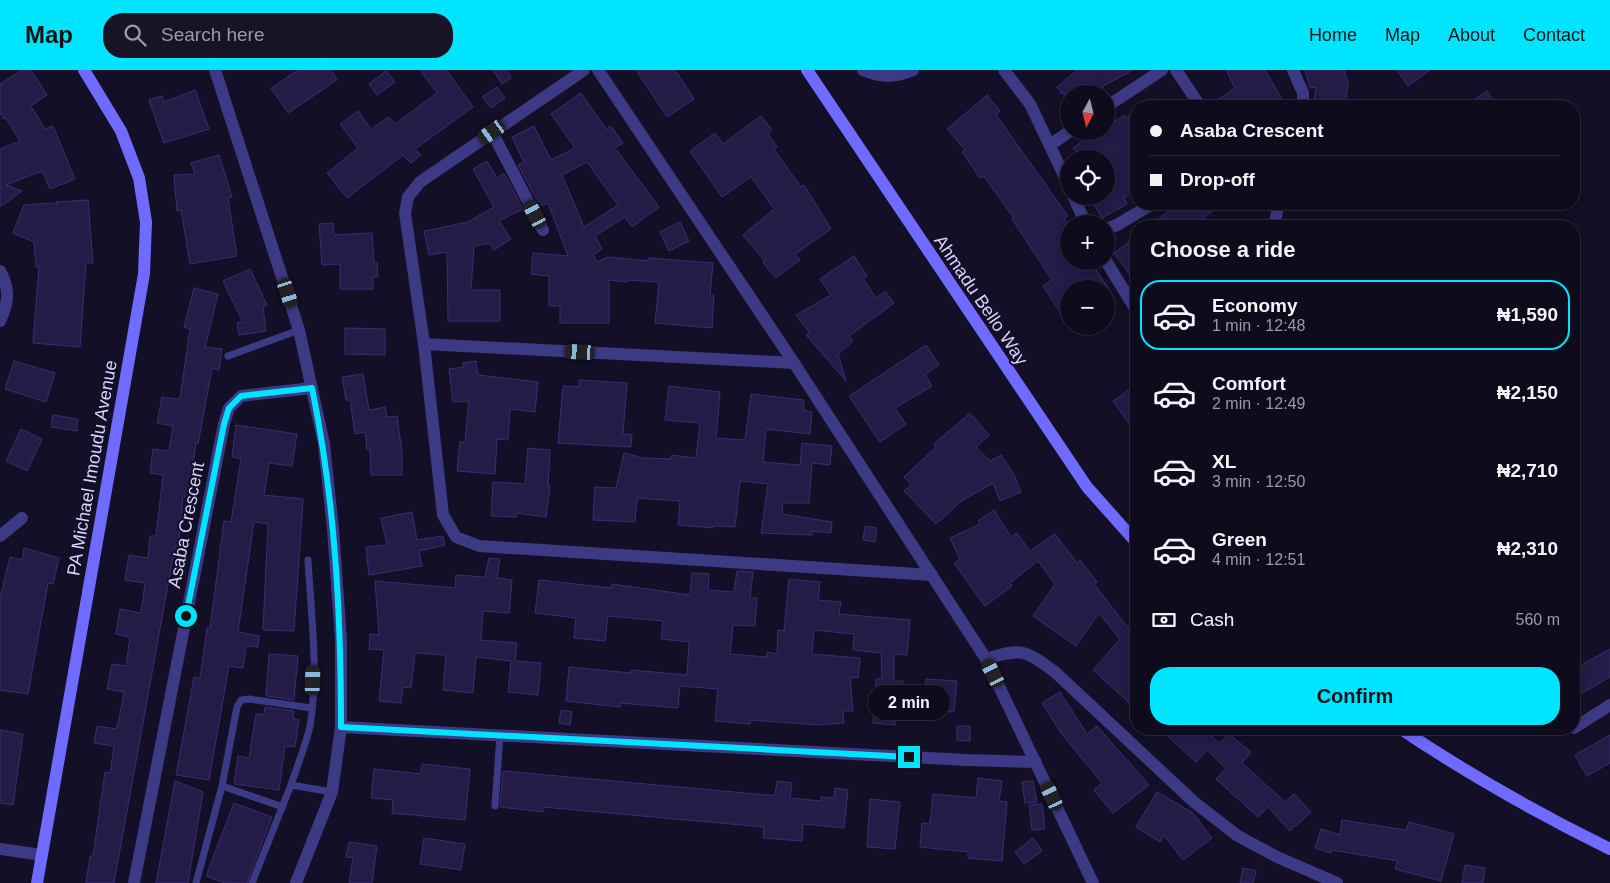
<!DOCTYPE html>
<html lang="en">
<head>
<meta charset="utf-8">
<style>
  :root { --surface:#0e0b1c; --page:#171425; --text:#f1f3f6; --muted:#9b9ba3; --line:#2e2b3b; --accent:#00e5ff }
  body { margin:0; font-family:Arial,sans-serif; background:var(--page); color:var(--text); height:100vh; display:flex; flex-direction:column; font-size:19px; white-space:nowrap }
  * { box-sizing:border-box; margin:0 }
  p { font-size:16px; color:var(--muted) }
  .icon { flex:none; width:28px; height:28px; fill:none; stroke:currentColor; stroke-width:2; stroke-linecap:round; stroke-linejoin:round }
  .map { position:relative; flex:1; overflow:hidden }
  .details { position:absolute; left:1130px; top:150px; width:450px; height:515px; display:flex; flex-direction:column; background:var(--surface); border-radius:20px; box-shadow:0 2px 12px #0003,0 0 0 1px var(--line) }
  .details>* { flex:none }
  .banner { position:absolute; left:1130px; top:30px; width:450px; height:110px; border-radius:20px; box-shadow:0 2px 12px #0003,0 0 0 1px var(--line); display:grid; align-content:center; height:110px; padding:0 20px; background:var(--surface) }
  .needle { width:32px; rotate:187deg }
  .controls { position:absolute; left:1060px; top:15px; display:grid; gap:10px }
  .controls a { display:grid; place-items:center; width:55px; height:55px; border-radius:50%; background:var(--surface); box-shadow:0 2px 12px #0003,0 0 0 1px var(--line); font-size:25px }
  .end { position:absolute; width:22px; height:22px; margin:-11px; border:6px solid #00e5ff; background:#111; box-shadow:0 0 0 2px #111 }
  .from { border-radius:50% }
  .bubble { position:absolute; height:35px; border-radius:18px; background:var(--surface); box-shadow:0 2px 12px #0003,0 0 0 1px var(--line); font-size:16px; font-weight:700; line-height:35px; text-align:center }
  .car { position:absolute; width:15px; height:30px; margin:-15px -8px; border-radius:6px; box-shadow:0 0 4px 1px #0007; background:linear-gradient(#222 24%,#8ab4d8 0 40%,#222 0 76%,#8ab4d8 0 86%,#222 0) }
  .banner b { display:flex; align-items:center; gap:18px; height:48px; font-size:19px }
  .banner b+b { border-top:1px solid var(--line) }
  .banner i { width:12px; height:12px; background:var(--text) }
  ul { padding:0; list-style:none }
  li { display:flex; align-items:center; gap:15px; height:70px; margin:0 10px 8px; padding:0 10px; border:2px solid transparent; border-radius:20px }
  li div { flex:1 }
  li b { display:block; font-size:19px }
  li em { font-style:normal; font-weight:700 }
  li.on { border-color:var(--accent) }
  li>.icon { width:45px; height:45px; stroke-width:1.5 }
  h2 { padding:0 20px; font-size:22px; line-height:60px }
  .pay { display:flex; align-items:center; gap:12px; height:55px; padding:0 20px; font-size:19px }
  .pay p { margin-inline-start:auto }
  .primary-button { display:flex; gap:10px; margin-top:auto; padding:10px 20px }
  .primary-button a { flex:1; height:58px; border-radius:20px; background:var(--accent); color:#111; font-size:20px; font-weight:700; line-height:58px; text-align:center }
  header { display:flex; align-items:center; gap:30px; box-sizing:border-box; height:70px; padding:0 25px; background:var(--accent); color:#111 }
  header strong { font-size:24px }
  nav { display:flex; gap:28px; margin-inline-start:auto; font-size:18px }
  .search { width:350px; height:45px; background:var(--page); display:flex; align-items:center; gap:12px; box-sizing:border-box; padding:0 18px; border-radius:20px; color:var(--muted); font-size:19px }
  .map>svg:first-child { display:block }
  .building { fill:#241b47; stroke:#3b2d73; fill-rule:evenodd }
  .lines { fill:none; stroke-linecap:round; stroke-linejoin:round }
  .lane { stroke:#3d3a85; stroke-width:7 }
  .street { stroke:#3d3a85; stroke-width:12 }
  .secondary { stroke:#6f6bff; stroke-width:12 }
  .route { stroke:#00e5ff; stroke-width:6 }
  .labels { text-anchor:middle; stroke-width:4; stroke-linejoin:round; paint-order:stroke }
  .street-label { font-size:18px; fill:#d9d4ff; stroke:#130f26 }
</style>
</head>
<body>
<header>
<strong>Map</strong>
<div class="search"><svg class="icon" aria-label="search" viewBox="0 0 24 24"><circle cx="10" cy="10" r="6"/><path d="M15 15l6 6"/></svg>Search here</div>
<nav><a>Home</a><a>Map</a><a>About</a><a>Contact</a></nav>
</header>
<div class="map">
<svg width="1610" height="813" viewBox="0 0 1610 813">
  <rect width="100%" height="100%" fill="#130f26"/>
  <!-- building -->
  <g class="building">
    <path d="M22,0H31L47,25L31,36L45,59L53,56L75,109L50,119L42,101L6,115L22,121L0,137V79L20,71L6,48L4,49L0,43V14Z"/>
    <path d="M298,0H331L337,10L288,43L271,18Z"/>
    <path d="M420,0H446L473,37L415,79L421,85L411,93L403,85L347,128L327,103L358,78L340,54L358,41L371,59L389,47L395,54L437,23Z"/>
    <path d="M493,0H507L511,8L502,14Z"/>
    <path d="M636,0H675L694,29L667,47Z"/>
    <path d="M1077,0H1133L1105,15L1095,24H1062L1057,17Z"/>
    <path d="M1226,0H1265L1286,36H1208L1235,18Z"/>
    <path d="M1305,0H1344L1348,14L1345,36H1313L1316,17L1310,18Z"/>
    <path d="M1397,0H1430L1408,16Z"/>
    <path d="M386,1L395,12L377,25L369,14Z"/>
    <path d="M497,17L505,28L491,38L482,27Z"/>
    <path d="M195,20L209,59L164,73L149,30L162,26L164,32Z"/>
    <path d="M1487,21L1497,36H1466Z"/>
    <path d="M581,23L606,59L611,56L623,73L615,78L659,137L632,157L625,147L595,166L602,179L593,185L597,192L608,187L648,191V188L713,193L710,225L714,226L712,258L655,253L659,212L627,210V212L609,210V253H560V236H549V206L531,204L533,183L568,186L548,133L542,136L540,131L538,132L518,95L524,92L512,67L534,56L551,90L575,78L551,44ZM587,92L618,135L584,157L562,105Z"/>
    <path d="M987,25L1000,41L996,45L1068,146L1064,149L1069,156V191H1090L1109,219H1069V240L1062,245L1043,216L1052,210L1012,149L1013,147L984,106L980,108L962,82L965,80L947,59Z"/>
    <path d="M1136,41V120L1124,128L1127,134L1102,148L1089,126H1106V89H1081L1073,78L1091,65L1092,67L1100,61H1106V57L1124,45L1126,48Z"/>
    <path d="M761,46L772,60L768,64L777,77L774,80L801,117L804,115L831,159L795,184L800,190L775,208L763,192L765,191L743,165L774,139L751,107L722,127L690,81L715,63L723,74Z"/>
    <path d="M219,85L232,127L228,128L237,186L190,194L181,140L177,141L174,105L195,104L191,93Z"/>
    <path d="M487,91L497,108L504,103L523,139L499,151L511,169L494,180L490,173L474,176L471,220H500V251H448L447,182L429,185L424,161L468,152L494,137L473,99Z"/>
    <path d="M88,130L93,193H86L80,277L33,273L39,197H36L34,172L13,163L24,135L52,133L57,135L56,132Z"/>
    <path d="M1177,134H1223L1204,147L1212,156H1150Z"/>
    <path d="M680,152L689,171L669,181L660,162Z"/>
    <path d="M333,153L334,165L372,163L374,193H377L378,207H373V219H340V194L322,195L319,154Z"/>
    <path d="M1136,167V213L1114,183Z"/>
    <path d="M854,186L867,206L863,209L876,228L885,221L894,233L849,266L853,271L838,284L846,311L806,265L809,262L796,245L831,225L820,209Z"/>
    <path d="M250,199L267,235L263,237L266,261L239,265L237,253L243,252L223,211Z"/>
    <path d="M194,218L218,224L205,277L222,279L219,300L212,298L198,374L196,373L188,427L183,426L178,477L175,476L114,813H86L90,786H93L105,702L110,703L114,676L94,673L97,656L116,659L119,649L124,622L107,619L112,594L126,596L130,567L116,564L120,539L141,543L145,513L125,510L129,485L148,488L150,466H156L163,405L150,403L153,379L169,381L173,356L157,353L162,327L178,329L180,328L190,259L184,257Z"/>
    <path d="M345,258L385,259V285L345,284Z"/>
    <path d="M926,275L939,295L925,305L932,316L895,338L906,354L880,372L849,326Z"/>
    <path d="M14,291L55,303L46,332L5,319Z"/>
    <path d="M476,291L478,305L538,312L535,342L510,339L508,370L497,369L495,404L457,401L460,372H465L469,331L453,332L449,299L464,297L463,293Z"/>
    <path d="M363,304L369,340L385,337L387,347L397,346L402,382V405H371L370,379H367L365,362L355,364L350,330H346L342,307Z"/>
    <path d="M579,310L627,313L623,364L632,365L631,377L558,373L563,316L579,317Z"/>
    <path d="M1136,315V348L1129,354L1113,331Z"/>
    <path d="M669,316L720,322L716,368L742,370L745,369L751,324L804,330L803,340L812,342L810,364L766,359L763,392L800,395L802,373L832,376L830,395L812,393L809,433H783L782,444L832,452L831,463L812,461V465L761,463L768,414L740,411L735,457L713,456V458L678,455L680,431L637,428L635,452L593,450L595,417L616,418L624,383L643,388L671,389L672,385L696,388L700,353L665,350Z"/>
    <path d="M970,343L989,365L976,377L990,391L1001,385L1014,405L1021,422L1000,431L993,413L963,430L936,454L904,421L911,415L904,407L936,377L934,374Z"/>
    <path d="M53,345L78,349L77,361L51,357Z"/>
    <path d="M236,355L297,364L292,396L269,393L264,425L303,429L294,561L263,560L268,454L254,452L238,562L259,566L258,577L246,576L243,598L229,596L209,710L176,705L194,607L200,608L207,558H210L224,451L231,452L241,389L232,387Z"/>
    <path d="M21,359L42,369L27,401L6,391Z"/>
    <path d="M528,378L550,380L548,416H550L546,447L516,443V447L491,446L493,412L525,414Z"/>
    <path d="M994,440L1011,467L1017,463L1030,481L1055,464L1077,493L1080,490L1097,512L1094,514L1136,568V639L1093,600L1120,569L1099,543L1076,576L1033,546L1055,514L1038,491L1010,513L1012,516L985,536L954,493L960,489L950,468L980,454L978,451Z"/>
    <path d="M412,442L417,470L443,466L445,475L419,481L422,496L369,505L366,477L387,475L381,448Z"/>
    <path d="M865,456L877,458L875,472L863,470Z"/>
    <path d="M24,478L59,488L53,514L48,513L28,624L0,620V528L10,487L22,490Z"/>
    <path d="M489,488L500,489L497,508L512,510L509,543L483,541L481,570L517,573L515,591L541,593L538,625L508,622L511,591L476,587L473,623L443,620L446,585L415,583L411,618L403,617L401,633L379,631L384,580L369,579L370,564L379,565L375,511L455,518L456,505L485,507Z"/>
    <path d="M737,501L753,502L750,528H757L755,556L733,555L730,584L767,587V582L777,584L778,560L784,561L789,509L820,512L818,530L841,532L839,544L910,550L907,585L894,584V611H904L902,640L897,639L895,655L873,653L876,609H882L881,583L853,580L854,564L814,560L812,584L860,588L858,608L850,607L853,641H843L844,653L819,655L751,650L750,654L715,651L718,619L680,616L678,638L620,633V637L566,631L569,597L631,603V600L687,605L689,572L661,569L663,551L608,546L605,571L574,568L576,548L535,543L539,510L612,518V514L690,525L692,503L709,504L708,520L734,522Z"/>
    <path d="M1610,579V607L1579,625L1574,616V599Z"/>
    <path d="M269,584L298,586L294,630L266,626Z"/>
    <path d="M926,609L957,611L954,642L924,640Z"/>
    <path d="M1060,622L1087,664L1097,656L1149,715L1113,743L1094,720L1102,713L1061,663L1042,633Z"/>
    <path d="M265,637L294,641L293,649L299,650L295,677L285,676L279,720L234,714L238,686L249,688L256,644L264,645Z"/>
    <path d="M561,640L572,642L570,655L559,653Z"/>
    <path d="M957,656H970V671L957,670Z"/>
    <path d="M1160,659H1184L1192,666L1199,659H1204L1219,673L1229,664L1251,682L1242,693L1285,732L1294,724L1311,742L1290,761L1268,737L1258,747L1216,709L1226,699L1207,680L1196,692Z"/>
    <path d="M0,660L23,664L13,735L0,733Z"/>
    <path d="M1610,665V693L1587,706L1575,685Z"/>
    <path d="M422,694L470,699L465,750L392,743L393,730L371,728L374,699L421,704Z"/>
    <path d="M503,701L767,725H775L777,711L792,713L790,728L821,731V727L834,728L835,718L848,720L844,758L803,754L802,771L763,768L764,757L543,737V742L500,737Z"/>
    <path d="M978,708L1002,711L999,731L1007,732L1002,791L968,788V782L920,777L922,753L930,754L933,724L976,728Z"/>
    <path d="M175,711L203,722L188,813H156Z"/>
    <path d="M1033,711L1037,732L1025,733L1022,712Z"/>
    <path d="M1157,722L1193,743L1212,768L1183,790L1164,765L1160,772L1136,757Z"/>
    <path d="M870,729L900,732L895,779L867,777Z"/>
    <path d="M234,733L272,747L247,813H225L206,806Z"/>
    <path d="M1042,734L1045,759L1032,760L1029,735Z"/>
    <path d="M1342,750L1406,760L1409,752L1454,764L1441,811L1395,799L1398,791L1331,780V783L1315,778L1321,759L1340,765Z"/>
    <path d="M424,768L465,774L461,800L420,794Z"/>
    <path d="M1033,768L1042,781L1024,794L1015,782Z"/>
    <path d="M349,772L377,776L372,813H349L353,788L346,787Z"/>
    <path d="M1465,795L1485,798L1483,813H1462Z"/>
    <path d="M1243,798L1256,801L1253,813H1240Z"/>
  </g>
  <g class="lines">
    <!-- lane -->
    <g class="lane">
      <path d="M228,286L299,260"/>
      <path d="M291,715C297,696 306,675 310,656C319,601 311,544 308,490"/>
      <path d="M222,716L283,737"/>
      <path d="M495,736L500,665"/>
      <path d="M196,813L222,716L237,637L241,630L249,629L312,638"/>
      <path d="M252,813L291,715L332,722"/>
    </g>
    <!-- street -->
    <g class="street">
      <path d="M215,0L299,260L324,374L333,459L341,570V657L332,722L296,813"/>
      <path d="M584,0L420,112L408,127L405,143L424,274L443,445L456,467L479,476L932,505"/>
      <path d="M598,0L794,293L986,589L1093,813"/>
      <path d="M863,0C881,8 895,8 913,0"/>
      <path d="M1004,0L1030,34L1069,116"/>
      <path d="M1176,0L1200,36"/>
      <path d="M1293,0L1303,23V36"/>
      <path d="M1106,37L1162,0"/>
      <path d="M492,62L543,160"/>
      <path d="M1050,75L1070,61"/>
      <path d="M1073,126L1086,154"/>
      <path d="M1274,156L1279,134"/>
      <path d="M1106,159L1117,155L1152,134"/>
      <path d="M1106,191L1136,240"/>
      <path d="M0,201C10,219 9,232 0,251"/>
      <path d="M424,274L794,293"/>
      <path d="M0,466L22,448"/>
      <path d="M986,589C1022,577 1026,581 1055,602L1194,732L1238,766L1277,787L1337,813"/>
      <path d="M341,657L967,690L1036,692"/>
      <path d="M1574,658L1610,635"/>
      <path d="M0,779L42,785"/>
      <path d="M134,813L224,354L229,338L241,326L312,318"/>
    </g>
    <!-- secondary -->
    <g class="secondary">
      <path d="M807,0L1087,417L1136,472"/>
      <path d="M1401,659C1468,704 1537,743 1610,779"/>
      <path d="M37,813L144,204L146,152L139,108L121,61L84,0"/>
    </g>
  </g>
  <g class="lines">
    <!-- route -->
    <path class="route" d="M186,546L224,354L229,338L241,326L312,318C335,430 341,543 341,657L909,687"/>
  </g>
  <g class="labels">
    <!-- street labels -->
    <g class="street-label">
      <text transform="translate(981 230) rotate(56)" y="6">Ahmadu Bello Way</text>
      <text transform="translate(92 398) rotate(-80)" y="6">PA Michael Imoudu Avenue</text>
      <text transform="translate(186 455) rotate(-79)" y="6">Asaba Crescent</text>
    </g>
  </g>
</svg>
<div class="controls">
<a><svg class="needle" viewBox="-14 -14 28 28"><path d="M0-13l5 13h-10z" fill="#e53935"/><path d="M0 13l5-13h-10z" fill="#9b9ba3"/></svg></a>
<a><svg class="icon" aria-label="locate" viewBox="0 0 24 24"><circle cx="12" cy="12" r="6"/><path d="M12 2v4M12 18v4M2 12h4M18 12h4"/></svg></a>
<a>+</a>
<a>−</a>
</div>
<i class="end from" style="left:186px;top:546px"></i>
<i class="end" style="left:909px;top:687px"></i>
<div class="bubble" style="left:868px;top:615px;width:82px">2 min</div>
<i class="car" style="left:492px;top:62px;rotate:235deg"></i>
<i class="car" style="left:535px;top:144px;rotate:332deg"></i>
<i class="car" style="left:288px;top:223px;rotate:162deg"></i>
<i class="car" style="left:580px;top:282px;rotate:273deg"></i>
<i class="car" style="left:993px;top:603px;rotate:333deg"></i>
<i class="car" style="left:313px;top:610px;rotate:2deg"></i>
<i class="car" style="left:1052px;top:726px;rotate:335deg"></i>
<div class="banner">
<b><i class="from"></i>Asaba Crescent</b>
<b><i></i>Drop-off</b>
</div>
<section class="details">
<h2>Choose a ride</h2>
<ul>
<li class="on"><svg class="icon" aria-label="car" viewBox="0 0 24 24"><path d="M5 17H2v-5l4-1 3-4h7l3 4 3 1v5h-3M9 17h6M6 11h13"/><circle cx="7" cy="17" r="2"/><circle cx="17" cy="17" r="2"/></svg><div><b>Economy</b><p>1 min · 12:48</p></div><em>₦1,590</em></li>
<li><svg class="icon" aria-label="car" viewBox="0 0 24 24"><path d="M5 17H2v-5l4-1 3-4h7l3 4 3 1v5h-3M9 17h6M6 11h13"/><circle cx="7" cy="17" r="2"/><circle cx="17" cy="17" r="2"/></svg><div><b>Comfort</b><p>2 min · 12:49</p></div><em>₦2,150</em></li>
<li><svg class="icon" aria-label="car" viewBox="0 0 24 24"><path d="M5 17H2v-5l4-1 3-4h7l3 4 3 1v5h-3M9 17h6M6 11h13"/><circle cx="7" cy="17" r="2"/><circle cx="17" cy="17" r="2"/></svg><div><b>XL</b><p>3 min · 12:50</p></div><em>₦2,710</em></li>
<li><svg class="icon" aria-label="car" viewBox="0 0 24 24"><path d="M5 17H2v-5l4-1 3-4h7l3 4 3 1v5h-3M9 17h6M6 11h13"/><circle cx="7" cy="17" r="2"/><circle cx="17" cy="17" r="2"/></svg><div><b>Green</b><p>4 min · 12:51</p></div><em>₦2,310</em></li>
</ul>
<div class="pay"><svg class="icon" aria-label="cash" viewBox="0 0 24 24"><path d="M3 7h18v10H3z"/><circle cx="12" cy="12" r="2"/></svg>Cash<p>560 m</p></div>
<div class="primary-button"><a>Confirm</a></div>
</section>
</div>
</body>
</html>
